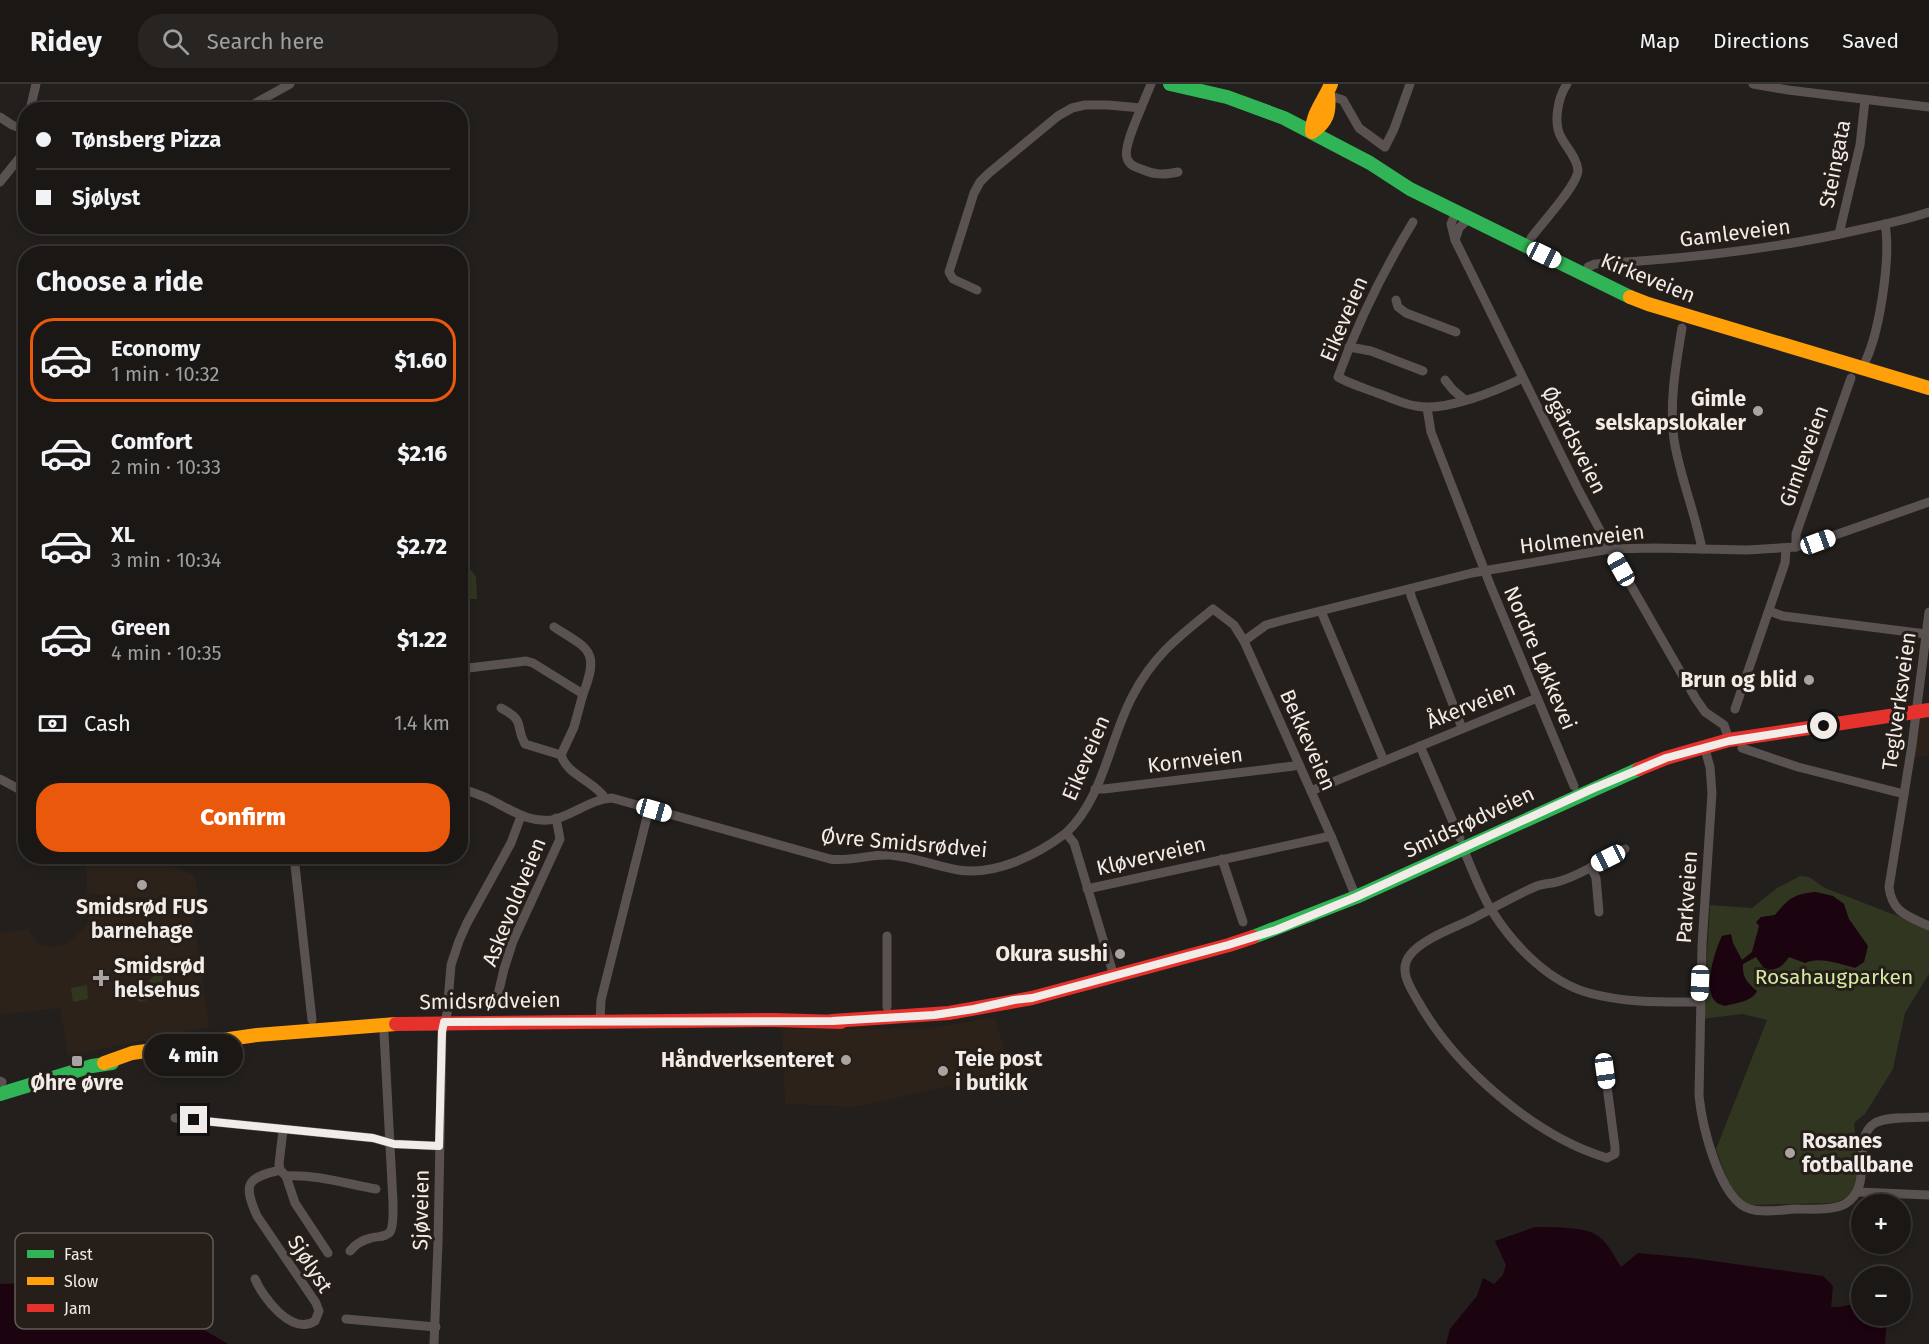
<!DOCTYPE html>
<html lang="en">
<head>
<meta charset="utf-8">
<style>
  :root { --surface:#1a1715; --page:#272422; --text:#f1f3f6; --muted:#9f9fa0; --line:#383634; --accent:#ea580c }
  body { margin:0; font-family:"Fira Sans",sans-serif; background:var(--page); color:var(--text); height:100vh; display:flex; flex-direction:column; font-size:22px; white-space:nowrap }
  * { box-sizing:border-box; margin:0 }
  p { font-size:20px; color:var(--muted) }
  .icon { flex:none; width:33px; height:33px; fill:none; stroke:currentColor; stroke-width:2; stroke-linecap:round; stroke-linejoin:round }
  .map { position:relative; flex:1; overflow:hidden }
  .side { position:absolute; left:18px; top:162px; width:450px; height:618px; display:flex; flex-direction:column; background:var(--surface); border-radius:24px; box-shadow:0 3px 9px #0003,0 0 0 2px var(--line) }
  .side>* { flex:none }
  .guide { position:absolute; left:18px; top:18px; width:450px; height:132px; border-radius:24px; box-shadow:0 3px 9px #0003,0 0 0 2px var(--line); display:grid; align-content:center; height:132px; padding:0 18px; background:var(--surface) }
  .controls { position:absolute; left:1851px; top:1110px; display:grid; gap:12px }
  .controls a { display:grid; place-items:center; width:60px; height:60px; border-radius:50%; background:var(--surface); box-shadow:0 3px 9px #0003,0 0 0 2px var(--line); font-size:30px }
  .end { position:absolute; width:27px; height:27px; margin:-14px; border:8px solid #f2ece9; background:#111; box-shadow:0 0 0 3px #111 }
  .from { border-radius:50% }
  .bubble { position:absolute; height:42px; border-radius:21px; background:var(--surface); box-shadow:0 3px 9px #0003,0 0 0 2px var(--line); font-size:20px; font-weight:800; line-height:42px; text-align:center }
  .car { position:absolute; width:18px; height:36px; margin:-18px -9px; border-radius:8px; box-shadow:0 0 4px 2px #0007; background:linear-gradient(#fff 24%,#345 0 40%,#fff 0 76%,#345 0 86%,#fff 0) }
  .guide b { display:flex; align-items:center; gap:21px; height:57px; font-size:22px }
  .guide b+b { border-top:2px solid var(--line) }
  .guide i { width:15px; height:15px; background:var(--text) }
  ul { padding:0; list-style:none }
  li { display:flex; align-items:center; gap:18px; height:84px; margin:0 12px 9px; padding:0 6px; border:3px solid transparent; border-radius:24px }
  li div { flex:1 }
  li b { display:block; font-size:22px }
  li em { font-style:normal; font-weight:800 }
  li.current { border-color:var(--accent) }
  li>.icon { width:54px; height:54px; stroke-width:1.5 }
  h2 { padding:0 18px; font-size:27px; line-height:72px }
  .pay { display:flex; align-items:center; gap:15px; height:66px; padding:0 18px; font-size:22px }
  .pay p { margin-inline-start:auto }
  .primary-button { display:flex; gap:12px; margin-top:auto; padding:12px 18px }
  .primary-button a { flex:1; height:69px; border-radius:24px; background:var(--accent); color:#fff; font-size:24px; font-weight:800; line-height:69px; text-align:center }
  header { display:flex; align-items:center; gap:36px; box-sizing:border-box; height:84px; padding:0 30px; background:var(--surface); border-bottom:2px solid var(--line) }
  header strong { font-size:28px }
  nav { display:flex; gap:33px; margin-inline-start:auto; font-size:21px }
  .search { width:420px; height:54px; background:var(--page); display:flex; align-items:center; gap:15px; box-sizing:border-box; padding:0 21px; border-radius:24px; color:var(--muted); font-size:22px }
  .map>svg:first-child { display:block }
  .built { fill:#2c2219 }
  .green { fill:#313620 }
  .water { fill:#1b0310 }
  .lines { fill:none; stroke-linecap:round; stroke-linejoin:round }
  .street { stroke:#595251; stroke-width:9 }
  .fast { stroke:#30b455; stroke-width:14 }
  .slow { stroke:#ff9f0a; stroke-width:14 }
  .jam { stroke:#e5322d; stroke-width:14 }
  .route { stroke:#f2ece9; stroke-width:8 }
  .poi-dot { fill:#a9a4a1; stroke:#251e19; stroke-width:2 }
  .labels { text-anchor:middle; stroke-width:6; stroke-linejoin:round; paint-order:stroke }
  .street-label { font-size:21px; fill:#f2ece9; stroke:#251e19 }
  .poi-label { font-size:21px; font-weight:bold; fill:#f2ece9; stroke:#251e19; text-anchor:end }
  .park-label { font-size:21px; fill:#d3e8a1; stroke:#251e19 }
  .key { fill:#251e19; stroke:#625c57; stroke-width:1.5 }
  .key-label { font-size:16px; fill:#f2ece9 }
</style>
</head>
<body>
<header>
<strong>Ridey</strong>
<div class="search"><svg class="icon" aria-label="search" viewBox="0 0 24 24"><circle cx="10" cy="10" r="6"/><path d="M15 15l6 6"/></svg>Search here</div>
<nav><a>Map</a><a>Directions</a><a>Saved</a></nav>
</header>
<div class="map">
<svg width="1929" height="1260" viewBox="0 0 1929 1260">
  <rect width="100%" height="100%" fill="#221f1c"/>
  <!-- built -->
  <g class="built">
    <path d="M1929,631V672L1913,674V635Z"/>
    <path d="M86,773H166V780L195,791L198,817L87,810Z"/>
    <path d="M94,815L141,816L192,822L209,943L68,972L60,924L0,931V849L28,845L37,859L50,863L69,859L86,842Z"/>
    <path d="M995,933L1010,983L991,993L855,1023L785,1020L782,945H927Z"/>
  </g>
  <!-- green -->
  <g class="green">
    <path d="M461,472L476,493L477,515H461Z"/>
    <path d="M1800,792L1809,793L1825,804L1908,836L1929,847V890L1905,929L1893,985L1865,1030L1854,1039C1855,1054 1860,1089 1855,1103C1852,1113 1840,1117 1831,1119L1751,1121C1729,1110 1724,1086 1716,1065L1767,936L1742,930L1703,935L1710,821L1752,824L1777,804Z"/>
    <path d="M164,890C158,911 162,914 138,918L137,907L147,905V899L155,891Z"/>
    <path d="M87,901L88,915L73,918L71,904Z"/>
  </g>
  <!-- water -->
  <g class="water">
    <path d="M1816,808L1833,812L1844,820L1849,835L1868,862L1864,878L1855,884C1840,880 1819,872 1805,879L1789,873C1782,883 1778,886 1765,886L1756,873L1743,880C1742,894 1748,899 1757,907C1752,918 1735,919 1724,922C1721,920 1717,920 1715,917C1703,904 1715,866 1722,852L1731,850L1733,859L1742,876L1752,868L1759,842L1756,838L1761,833L1775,831C1789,814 1794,810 1816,808Z"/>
    <path d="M1535,1143C1549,1143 1584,1143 1595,1150C1607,1157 1614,1172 1621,1183L1638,1169L1691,1174L1823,1192L1833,1202L1831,1223C1842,1224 1850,1219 1861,1221L1862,1232H1887L1885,1260H1446L1450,1245L1477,1212L1483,1194L1494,1200L1503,1191L1506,1181L1495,1157Z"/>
    <path d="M54,1198L78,1200L98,1211L119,1216L134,1223L199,1243L228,1260H0V1200Z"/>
  </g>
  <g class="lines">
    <!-- street -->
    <g class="street">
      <path d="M1753,0L1788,6L1929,23"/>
      <path d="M1328,11L1343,16L1359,44L1385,63L1394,45L1410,0"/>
      <path d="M1141,24C1137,34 1123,65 1127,74C1129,81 1135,83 1141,85C1155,91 1163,91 1178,88"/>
      <path d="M30,26L36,0"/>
      <path d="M243,26L290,0"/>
      <path d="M0,33L12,41L26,46"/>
      <path d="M0,98L21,72L26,59"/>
      <path d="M1456,128L1451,140L1455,156L1578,405L1610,465L1696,615L1705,628L1724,641L1729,656"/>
      <path d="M1413,138C1383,187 1358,238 1338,293C1350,300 1364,304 1377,309C1389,313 1403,320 1416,322C1445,328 1496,307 1523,294"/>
      <path d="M1839,150L1860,61L1865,16"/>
      <path d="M1531,154C1541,140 1578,101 1578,86C1577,74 1566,63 1561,53C1553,39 1558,13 1567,0"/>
      <path d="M1455,156L1459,144L1469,134"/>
      <path d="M1588,183L1595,180C1684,175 1771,166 1858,146C1882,141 1906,136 1929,128"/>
      <path d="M977,206L953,195L949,188L974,109L980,98L989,89L1058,32L1072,24L1085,21H1108L1141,24L1151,0"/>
      <path d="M1396,216L1398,223L1406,229L1456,248"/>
      <path d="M1682,244C1676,280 1669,319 1674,356C1680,393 1695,428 1702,465"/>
      <path d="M1349,263L1371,267L1423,287"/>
      <path d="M1866,276C1880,245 1891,173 1885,140"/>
      <path d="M1445,296L1453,306L1465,316"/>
      <path d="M1427,324L1431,348L1491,503L1574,702"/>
      <path d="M1796,463V450L1803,430L1851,294"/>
      <path d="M1410,505L1411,512L1462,644"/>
      <path d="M1321,527L1384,677"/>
      <path d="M1769,527L1783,532L1926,550"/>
      <path d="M1929,528L1912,661L1889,803C1892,829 1908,832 1929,842"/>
      <path d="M554,543C589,565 600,567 583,610"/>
      <path d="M1244,557L1266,541L1284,536L1472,489L1610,465L1655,464L1747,466L1796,463L1818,457L1929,418"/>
      <path d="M460,585L526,577L533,579L583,610L574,643L561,671C567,691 594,697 605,714"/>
      <path d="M501,624C527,638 514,641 525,660L561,671"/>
      <path d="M1735,625L1785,479L1786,465"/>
      <path d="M1420,662L1460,754"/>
      <path d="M1704,662L1710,683L1712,709L1702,861L1699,1012C1702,1040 1719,1116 1750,1125C1763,1129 1781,1126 1795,1125C1810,1125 1831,1127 1845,1120C1876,1102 1849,1055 1875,1039C1887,1032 1914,1034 1929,1033"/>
      <path d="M1742,664L1798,683L1904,710"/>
      <path d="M0,695L26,709"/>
      <path d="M460,704C471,708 481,711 491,716C511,726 532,741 556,735C576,729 592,715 612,714L830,775C850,778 869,770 890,771C913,773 935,782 958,786C995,792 1037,771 1066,749"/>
      <path d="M1095,705H1104L1294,682L1298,679"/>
      <path d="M1311,707L1537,614"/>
      <path d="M1463,764C1472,785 1480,808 1492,827C1514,862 1549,898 1589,909C1625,919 1663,918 1700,918"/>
      <path d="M294,772L312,936"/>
      <path d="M1222,775L1243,838"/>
      <path d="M1591,783L1596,794L1599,828"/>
      <path d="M1087,805L1331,752"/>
      <path d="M1114,892L1074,759L1066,749C1103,715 1109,657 1132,613C1153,572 1178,553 1213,525L1234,541L1244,557L1331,752L1356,813"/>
      <path d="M497,915L504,885L513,857L560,755L556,734"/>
      <path d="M887,923V852"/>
      <path d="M600,937L601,916L649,725"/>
      <path d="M1605,987L1615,1063V1070L1607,1074C1534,1052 1455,983 1418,917C1410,903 1398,886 1410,871C1422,855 1454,844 1472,835C1494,824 1515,811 1537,802C1545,799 1552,800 1560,797C1581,791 1605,775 1625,765"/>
      <path d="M0,997L2,998"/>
      <path d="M175,1034L373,1054L394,1060L439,1062"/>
      <path d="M280,1086L286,1092L295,1119L328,1169"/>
      <path d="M286,1092C316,1090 347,1100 376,1105"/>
      <path d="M1858,1108L1929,1111"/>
      <path d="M350,1167C355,1161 362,1156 371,1154C377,1152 385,1154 390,1148C394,1142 393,1126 393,1118L384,949"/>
      <path d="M255,1195C263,1214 292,1252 315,1237L319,1227L316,1219L257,1132C243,1100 246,1094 280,1086L279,1080L283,1046"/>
      <path d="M346,1235L436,1243"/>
      <path d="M434,1260L438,1159L442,948L447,930L451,881L459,857L467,839L511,759L521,732"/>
    </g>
    <!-- fast -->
    <g class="fast">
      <path d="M1170,0L1227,13L1284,34L1370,79L1410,105L1630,213"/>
      <path d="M1253,853L1356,813L1639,685"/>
      <path d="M0,1010L92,982L112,979"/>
    </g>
    <!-- slow -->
    <g class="slow">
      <path d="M1328,11C1330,28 1327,39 1312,48C1312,29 1324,17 1331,0"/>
      <path d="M1630,213L1648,220L1929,304"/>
      <path d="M104,979L132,969L257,951L396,940"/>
    </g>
    <!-- jam -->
    <g class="jam">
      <path d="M1639,685L1666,674L1729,656L1929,626"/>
      <path d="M832,937L949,929L1032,914L1229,861L1253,853"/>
      <path d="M396,940L773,936L841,938"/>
    </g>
  </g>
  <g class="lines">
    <!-- route -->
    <path class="route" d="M194,1036L373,1054L394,1060L439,1062L442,948L444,938L832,937L934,931L974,925L1014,916L1032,914L1228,861L1276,846L1356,813L1592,705L1666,674L1729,657L1824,642"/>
  </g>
  <!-- markers -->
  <g class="poi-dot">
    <circle cx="1758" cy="327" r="6"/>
    <circle cx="1809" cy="596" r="6"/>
    <circle cx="142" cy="801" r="6"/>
    <circle cx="1120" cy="870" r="6"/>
    <path d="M98 885h6v6h6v6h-6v6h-6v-6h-6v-6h6z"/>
    <circle cx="846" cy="976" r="6"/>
    <rect x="71" y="971" width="12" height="12" rx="3"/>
    <circle cx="943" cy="987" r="6"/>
    <circle cx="1790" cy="1069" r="6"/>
  </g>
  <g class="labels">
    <!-- street labels -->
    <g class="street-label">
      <text transform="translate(1835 80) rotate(-79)" y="7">Steingata</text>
      <text transform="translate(1735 149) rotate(-7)" y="7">Gamleveien</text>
      <text transform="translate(1648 194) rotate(22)" y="7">Kirkeveien</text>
      <text transform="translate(1344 235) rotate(-67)" y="7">Eikeveien</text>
      <text transform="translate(1574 356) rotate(63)" y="7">Øgårdsveien</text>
      <text transform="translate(1804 372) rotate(-70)" y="7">Gimleveien</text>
      <text transform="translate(1582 455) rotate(-7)" y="7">Holmenveien</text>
      <text transform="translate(1540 574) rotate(67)" y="7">Nordre Løkkevei</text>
      <text transform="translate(1899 617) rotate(-82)" y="7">Teglverksveien</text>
      <text transform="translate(1471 621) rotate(-22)" y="7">Åkerveien</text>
      <text transform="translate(1308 656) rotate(66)" y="7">Bekkeveien</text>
      <text transform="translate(1086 674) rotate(-67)" y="7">Eikeveien</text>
      <text transform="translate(1195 676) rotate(-7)" y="7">Kornveien</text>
      <text transform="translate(1469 738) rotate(-25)" y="7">Smidsrødveien</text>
      <text transform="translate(904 759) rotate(5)" y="7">Øvre Smidsrødvei</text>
      <text transform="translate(1151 772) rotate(-13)" y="7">Kløverveien</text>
      <text transform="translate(1687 813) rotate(-86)" y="7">Parkveien</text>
      <text transform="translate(514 818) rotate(-68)" y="7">Askevoldveien</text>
      <text transform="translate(490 917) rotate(-1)" y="7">Smidsrødveien</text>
      <text transform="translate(421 1126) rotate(-89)" y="7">Sjøveien</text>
      <text transform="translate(310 1180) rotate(57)" y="7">Sjølyst</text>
    </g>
    <!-- poi labels -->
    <g class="poi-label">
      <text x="1746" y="322">Gimle<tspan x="1746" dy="24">selskapslokaler</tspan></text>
      <text x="1797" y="603">Brun og blid</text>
      <text x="142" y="830" text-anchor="middle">Smidsrød FUS<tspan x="142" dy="24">barnehage</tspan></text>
      <text x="1108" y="877">Okura sushi</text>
      <text x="114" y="889" text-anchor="start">Smidsrød<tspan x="114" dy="24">helsehus</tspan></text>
      <text x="955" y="982" text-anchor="start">Teie post<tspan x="955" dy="24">i butikk</tspan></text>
      <text x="834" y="983">Håndverksenteret</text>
      <text x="77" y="1006" text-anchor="middle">Øhre øvre</text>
      <text x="1802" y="1064" text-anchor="start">Rosanes<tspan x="1802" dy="24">fotballbane</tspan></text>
    </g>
    <!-- park labels -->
    <g class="park-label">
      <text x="1834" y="900">Rosahaugparken</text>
    </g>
  </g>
  <!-- legend -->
  <rect x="15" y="1149" width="198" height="96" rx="9" class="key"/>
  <rect x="27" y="1166" width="27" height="8" fill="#30b455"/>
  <rect x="27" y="1193" width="27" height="8" fill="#ff9f0a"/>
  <rect x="27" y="1220" width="27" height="8" fill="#e5322d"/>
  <g class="key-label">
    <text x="64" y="1176">Fast</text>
    <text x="64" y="1203">Slow</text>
    <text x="64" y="1230">Jam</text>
  </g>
</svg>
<div class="controls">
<a>+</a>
<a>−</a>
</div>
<i class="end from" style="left:1824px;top:642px"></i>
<i class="end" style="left:194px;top:1036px"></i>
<div class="bubble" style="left:144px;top:950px;width:99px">4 min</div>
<i class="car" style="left:1544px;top:171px;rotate:116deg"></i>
<i class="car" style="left:1818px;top:458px;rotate:70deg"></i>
<i class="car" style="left:1621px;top:485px;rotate:331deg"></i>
<i class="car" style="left:654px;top:726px;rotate:106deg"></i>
<i class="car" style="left:1608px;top:774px;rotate:243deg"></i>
<i class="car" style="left:1700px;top:899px;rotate:182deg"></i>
<i class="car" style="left:1605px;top:987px;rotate:172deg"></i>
<div class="guide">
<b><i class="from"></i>Tønsberg Pizza</b>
<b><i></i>Sjølyst</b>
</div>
<section class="side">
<h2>Choose a ride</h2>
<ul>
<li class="current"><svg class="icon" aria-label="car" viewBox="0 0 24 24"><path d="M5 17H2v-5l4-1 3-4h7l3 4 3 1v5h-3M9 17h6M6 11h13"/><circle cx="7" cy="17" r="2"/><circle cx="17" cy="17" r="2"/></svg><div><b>Economy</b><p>1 min · 10:32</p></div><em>$1.60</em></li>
<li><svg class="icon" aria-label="car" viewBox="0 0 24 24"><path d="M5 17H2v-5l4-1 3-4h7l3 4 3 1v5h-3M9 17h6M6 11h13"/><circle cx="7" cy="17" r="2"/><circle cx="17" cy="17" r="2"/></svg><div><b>Comfort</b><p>2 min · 10:33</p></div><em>$2.16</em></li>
<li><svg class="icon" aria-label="car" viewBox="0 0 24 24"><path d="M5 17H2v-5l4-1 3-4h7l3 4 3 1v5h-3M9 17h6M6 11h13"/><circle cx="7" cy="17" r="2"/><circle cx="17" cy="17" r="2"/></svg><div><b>XL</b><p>3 min · 10:34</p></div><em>$2.72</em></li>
<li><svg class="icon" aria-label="car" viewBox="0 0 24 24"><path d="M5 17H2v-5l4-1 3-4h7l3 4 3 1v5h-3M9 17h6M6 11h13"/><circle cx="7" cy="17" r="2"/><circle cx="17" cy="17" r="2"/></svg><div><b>Green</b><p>4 min · 10:35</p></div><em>$1.22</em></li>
</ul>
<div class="pay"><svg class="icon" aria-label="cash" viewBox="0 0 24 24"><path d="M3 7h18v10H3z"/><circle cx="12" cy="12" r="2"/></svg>Cash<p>1.4 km</p></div>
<div class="primary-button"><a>Confirm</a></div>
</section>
</div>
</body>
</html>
